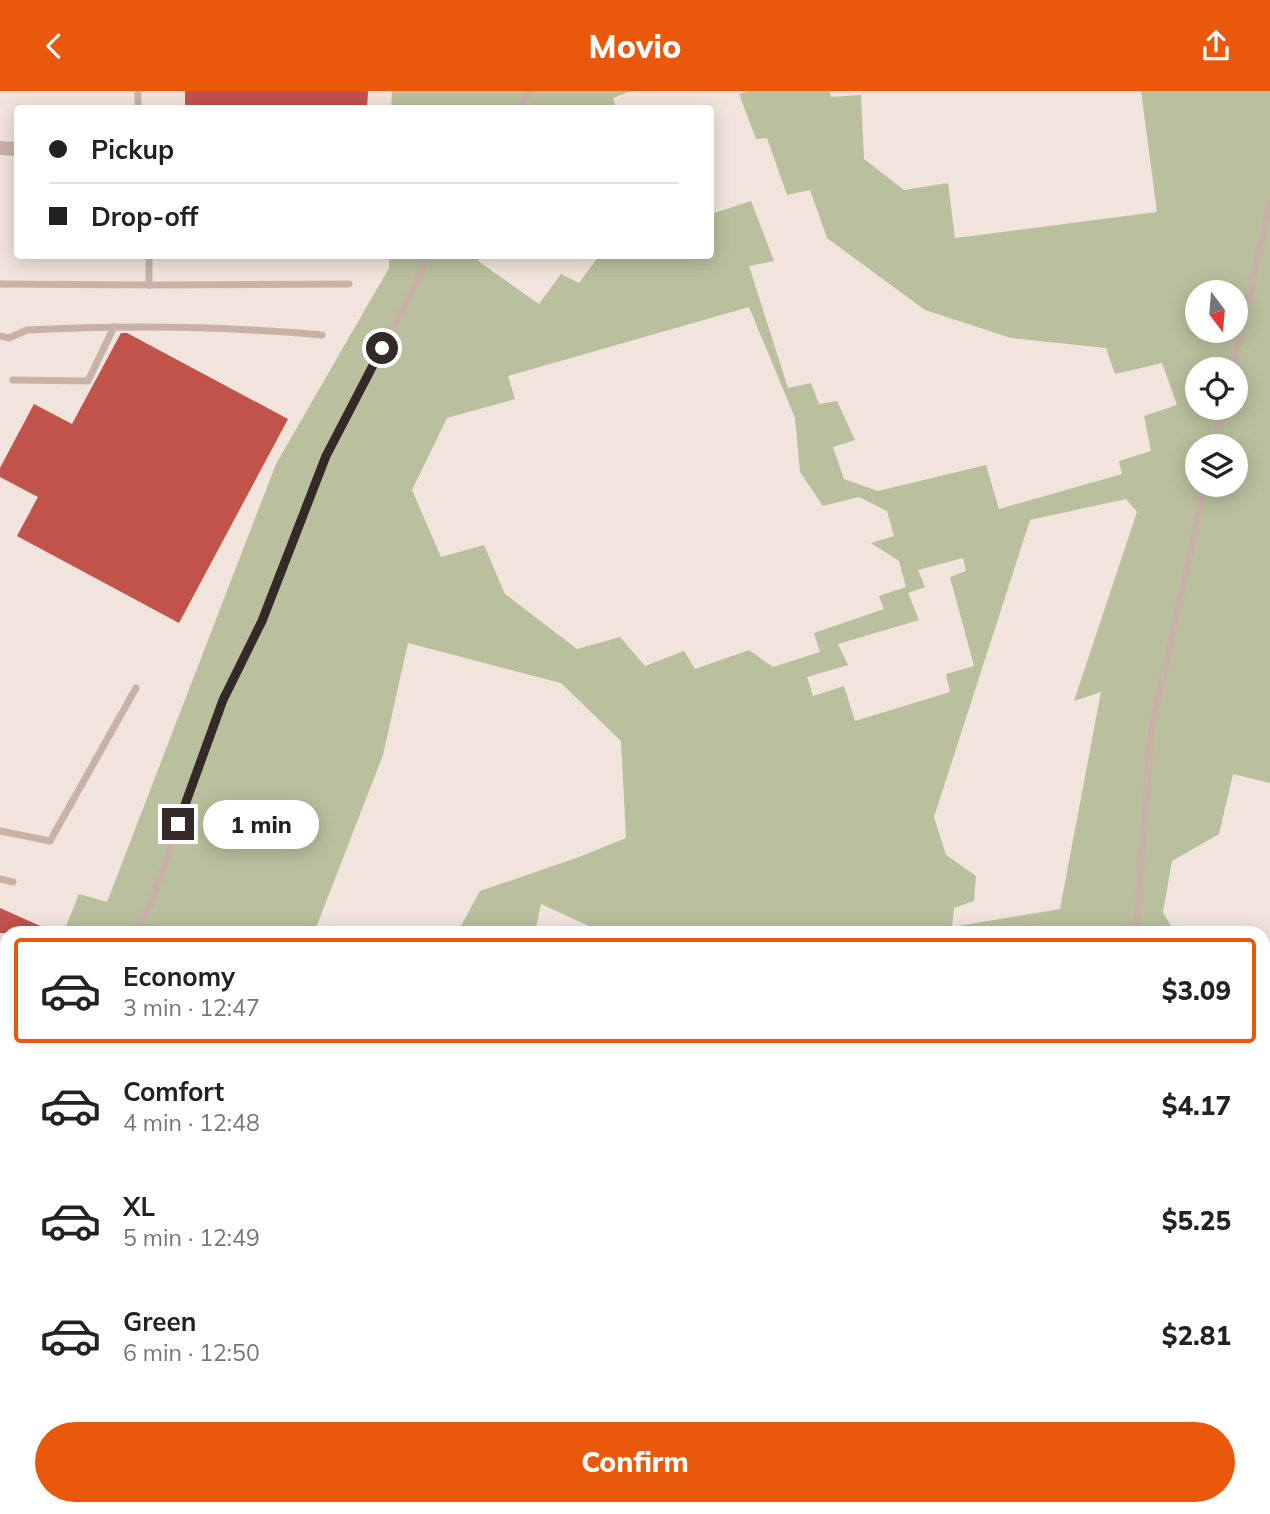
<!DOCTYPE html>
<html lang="en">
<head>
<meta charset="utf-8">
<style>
  :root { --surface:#fff; --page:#f6f6f6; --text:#222; --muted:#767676; --line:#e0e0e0; --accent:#ea580c }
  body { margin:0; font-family:Mulish,sans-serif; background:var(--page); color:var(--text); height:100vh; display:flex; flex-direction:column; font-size:26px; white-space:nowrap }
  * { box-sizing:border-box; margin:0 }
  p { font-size:23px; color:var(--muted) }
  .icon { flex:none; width:38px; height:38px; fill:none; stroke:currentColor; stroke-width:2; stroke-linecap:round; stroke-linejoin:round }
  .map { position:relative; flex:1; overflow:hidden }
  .details { position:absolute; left:0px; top:835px; width:1270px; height:590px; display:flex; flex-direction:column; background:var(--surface); border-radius:21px 21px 0 0; box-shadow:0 4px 18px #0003 }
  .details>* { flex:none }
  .banner { position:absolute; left:14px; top:14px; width:700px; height:154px; border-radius:7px; box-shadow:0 4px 18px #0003; display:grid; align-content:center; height:154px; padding:0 35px; background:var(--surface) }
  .needle { width:46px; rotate:164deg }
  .controls { position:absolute; left:1185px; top:189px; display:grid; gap:14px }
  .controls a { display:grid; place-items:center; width:63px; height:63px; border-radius:50%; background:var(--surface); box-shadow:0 4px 18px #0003; font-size:35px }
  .end { position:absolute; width:32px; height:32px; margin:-16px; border:9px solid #362a28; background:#fff; box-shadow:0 0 0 4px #fff }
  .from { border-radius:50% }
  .bubble { position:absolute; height:49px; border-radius:24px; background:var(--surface); box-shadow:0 4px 18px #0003; font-size:23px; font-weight:800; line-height:49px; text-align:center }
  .banner b { display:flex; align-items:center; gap:24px; height:66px; font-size:26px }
  .banner b+b { border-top:2px solid var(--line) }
  .banner i { width:18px; height:18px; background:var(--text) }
  ul { padding:12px 0 0; list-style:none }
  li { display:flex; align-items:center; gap:21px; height:105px; margin:0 14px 10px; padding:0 21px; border:4px solid transparent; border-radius:7px }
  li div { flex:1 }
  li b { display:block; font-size:26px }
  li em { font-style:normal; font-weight:800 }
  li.on { border-color:var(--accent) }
  li>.icon { width:63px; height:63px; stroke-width:1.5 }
  .primary-button { display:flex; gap:14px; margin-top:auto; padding:14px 35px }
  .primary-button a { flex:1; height:80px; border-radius:42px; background:var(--accent); color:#fff; font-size:28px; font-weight:800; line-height:80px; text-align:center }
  header { display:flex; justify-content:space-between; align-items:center; height:91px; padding:0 35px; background:var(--accent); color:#fff; font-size:32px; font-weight:800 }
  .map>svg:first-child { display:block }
  .green { fill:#babf9d; fill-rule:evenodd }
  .building { fill:#c1534a }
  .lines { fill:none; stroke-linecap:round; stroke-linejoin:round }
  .path { stroke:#b49c93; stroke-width:2.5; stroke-dasharray:3.5 3.5; stroke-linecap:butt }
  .lane { stroke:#c8b2a8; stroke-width:7 }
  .street { stroke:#c8b2a8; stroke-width:14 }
  .primary { stroke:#775f5a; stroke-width:18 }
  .route { stroke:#362a28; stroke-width:9 }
</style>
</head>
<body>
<header><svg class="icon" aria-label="back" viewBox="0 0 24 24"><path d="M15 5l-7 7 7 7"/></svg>Movio<svg class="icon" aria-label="share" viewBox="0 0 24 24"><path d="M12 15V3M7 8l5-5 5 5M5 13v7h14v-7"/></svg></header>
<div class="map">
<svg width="1270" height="1423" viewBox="0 0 1270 1423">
  <rect width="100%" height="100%" fill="#f1e4dc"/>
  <!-- green -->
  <g class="green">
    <path d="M392,0H631L613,7L616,17L391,18Z"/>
    <path d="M748,0H830L831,6L861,4L864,68L904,99L948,92L955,147L1157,121L1141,0H1270V692L1233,683L1219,743L1172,770L1163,821L1175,842H604L541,813L535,842H457L480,800L579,766L626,747L621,650L561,592L408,552L383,664L314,842H63L79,803L107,811L276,373L389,177V165H483L478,170L539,213L561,183L579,192L599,165L710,164L711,123L751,110L774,170L749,175L788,297L811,292L819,313L837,310L855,349L833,356L844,388L878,400L986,374L999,418L1122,383L1119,370L1151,360L1144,325L1177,314L1162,272L1115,283L1106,257L1011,247L925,219L827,147L810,99L787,104L767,47L756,48L739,3ZM1197,201H1236V240H1197ZM749,216L795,327L800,381L823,415L859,406L887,420L894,445L871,452L899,470L906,496L879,505L884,518L814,542L820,561L773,576L749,559L695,578L684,560L645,575L620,546L577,558L505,503L484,454L441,466L412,399L447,327L515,308L508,285ZM1197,278H1236V317H1197ZM1197,355H1236V394H1197ZM1126,408L1137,421L1074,610L1101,601L1060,818L952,836L954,817L974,810L976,785L946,764L934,726L1030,429ZM963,467L966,480L950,486L974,575L946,583L950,601L855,630L844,595L813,605L807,586L848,574L838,553L919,529L908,502L925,496L918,479Z"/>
    <path d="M1264,905L1270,910V1034L1264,1043Z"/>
    <path d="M7,971V1277L0,1281V987Z"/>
    <path d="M511,1418H972L970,1423H511Z"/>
  </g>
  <!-- building -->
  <g class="building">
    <path d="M185,0H368L367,18H185Z"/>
    <path d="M121,242H127L288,328L179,532L17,445L38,406L0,386V377L34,313L72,333Z"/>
    <path d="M0,817L56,842H0Z"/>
  </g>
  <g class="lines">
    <!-- path -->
    <path class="path" d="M1214,1418L1218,1423"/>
    <!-- lane -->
    <g class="lane">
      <path d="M138,0V18"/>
      <path d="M520,18L530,0"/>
      <path d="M0,193L149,194V164"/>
      <path d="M149,194L349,193"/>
      <path d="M0,245L9,247L27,239C126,234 224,235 322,244"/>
      <path d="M1232,278L1270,112"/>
      <path d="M13,289L88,290L114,236"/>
      <path d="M1214,355L1223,317"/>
      <path d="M0,740L50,750L136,597"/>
      <path d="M0,788L13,791"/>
      <path d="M134,842L151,812L223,609L262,530L326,365L421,183L427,164"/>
      <path d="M1136,842L1151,641L1205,394"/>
      <path d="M1264,888V887"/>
      <path d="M0,1083L7,1072"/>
      <path d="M713,1418L714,1423"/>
      <path d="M994,1423L997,1418"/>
    </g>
    <!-- street -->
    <path class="street" d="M0,57L18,58"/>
    <!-- primary -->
    <g class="primary">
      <path d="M1264,1071L1270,1062"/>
      <path d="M1073,1423L1076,1418"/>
    </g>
  </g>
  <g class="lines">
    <!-- route -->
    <path class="route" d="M178,733L223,609L262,530L326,365L382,257"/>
  </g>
</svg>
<div class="controls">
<a><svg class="needle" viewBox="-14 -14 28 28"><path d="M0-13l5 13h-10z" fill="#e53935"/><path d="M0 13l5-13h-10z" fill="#767676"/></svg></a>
<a><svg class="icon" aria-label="locate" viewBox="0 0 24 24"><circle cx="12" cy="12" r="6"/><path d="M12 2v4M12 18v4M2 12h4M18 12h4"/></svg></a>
<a><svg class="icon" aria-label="layers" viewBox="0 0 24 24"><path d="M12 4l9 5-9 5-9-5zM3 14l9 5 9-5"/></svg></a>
</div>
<i class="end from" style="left:382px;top:257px"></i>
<i class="end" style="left:178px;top:733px"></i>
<div class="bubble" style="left:203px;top:709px;width:116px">1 min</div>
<div class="banner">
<b><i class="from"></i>Pickup</b>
<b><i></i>Drop-off</b>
</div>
<section class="details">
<ul>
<li class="on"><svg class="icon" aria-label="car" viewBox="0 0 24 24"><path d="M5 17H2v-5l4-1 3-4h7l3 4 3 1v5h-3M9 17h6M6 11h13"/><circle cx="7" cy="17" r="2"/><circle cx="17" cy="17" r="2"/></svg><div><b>Economy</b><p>3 min · 12:47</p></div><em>$3.09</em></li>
<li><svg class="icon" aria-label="car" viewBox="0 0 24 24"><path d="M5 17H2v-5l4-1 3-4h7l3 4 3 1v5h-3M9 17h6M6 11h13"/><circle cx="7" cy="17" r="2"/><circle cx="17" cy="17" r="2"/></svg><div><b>Comfort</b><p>4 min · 12:48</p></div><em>$4.17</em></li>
<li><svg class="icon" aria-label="car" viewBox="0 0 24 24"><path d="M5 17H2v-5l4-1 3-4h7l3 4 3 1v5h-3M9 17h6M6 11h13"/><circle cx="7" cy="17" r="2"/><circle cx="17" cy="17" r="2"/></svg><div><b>XL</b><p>5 min · 12:49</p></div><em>$5.25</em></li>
<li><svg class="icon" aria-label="car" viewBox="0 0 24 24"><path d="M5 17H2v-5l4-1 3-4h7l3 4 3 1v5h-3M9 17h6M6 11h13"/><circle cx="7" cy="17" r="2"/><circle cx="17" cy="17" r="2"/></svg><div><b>Green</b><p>6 min · 12:50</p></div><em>$2.81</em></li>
</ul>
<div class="primary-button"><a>Confirm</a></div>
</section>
</div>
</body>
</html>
